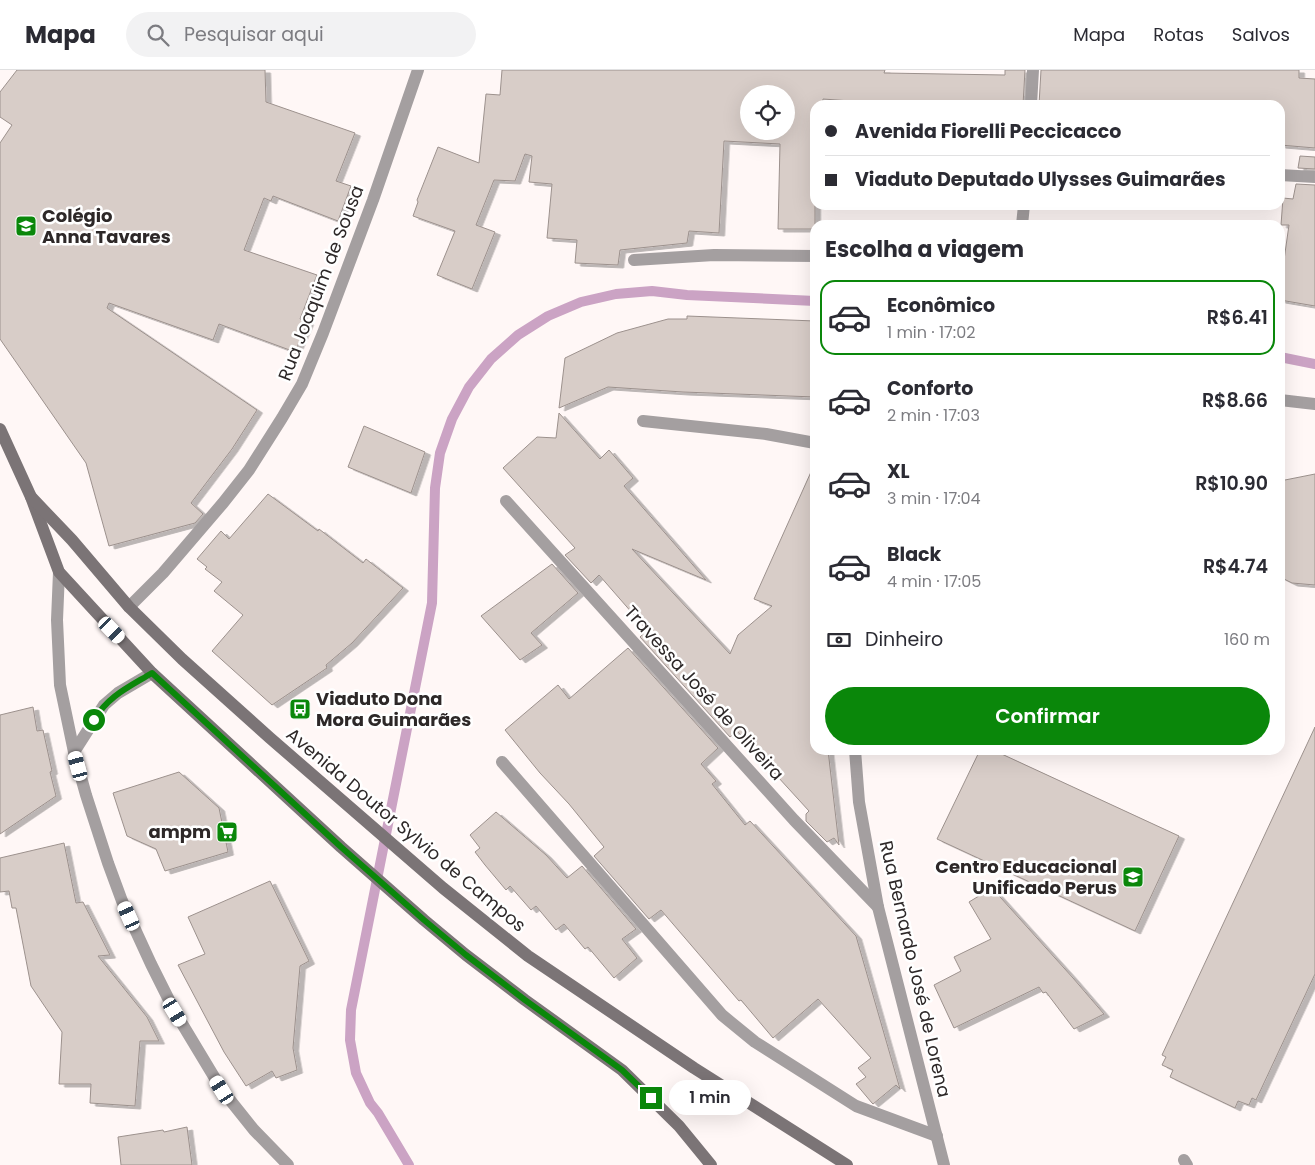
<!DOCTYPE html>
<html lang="pt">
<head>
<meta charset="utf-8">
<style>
  :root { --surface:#fff; --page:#f2f2f3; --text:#2b2b33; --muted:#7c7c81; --line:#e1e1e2; --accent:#0a870a }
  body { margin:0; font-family:Poppins,sans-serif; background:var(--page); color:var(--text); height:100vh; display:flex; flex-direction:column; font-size:19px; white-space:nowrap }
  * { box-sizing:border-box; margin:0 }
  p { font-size:16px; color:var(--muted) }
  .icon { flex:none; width:28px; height:28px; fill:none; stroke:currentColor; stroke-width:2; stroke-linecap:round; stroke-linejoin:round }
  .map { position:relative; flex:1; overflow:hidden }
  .sheet { position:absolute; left:810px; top:150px; width:475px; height:535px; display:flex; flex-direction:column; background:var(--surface); border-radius:15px; box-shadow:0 5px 20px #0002 }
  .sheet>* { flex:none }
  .top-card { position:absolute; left:810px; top:30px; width:475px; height:110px; border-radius:15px; box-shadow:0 5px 20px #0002; display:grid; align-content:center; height:110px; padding:0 15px; background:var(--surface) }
  .buttons { position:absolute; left:740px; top:15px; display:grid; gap:10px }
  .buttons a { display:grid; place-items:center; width:55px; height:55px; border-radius:50%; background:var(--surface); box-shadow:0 5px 20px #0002; font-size:25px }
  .end { position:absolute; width:22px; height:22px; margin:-11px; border:6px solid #0a870a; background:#fff; box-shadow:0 0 0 2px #fff }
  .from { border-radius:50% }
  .bubble { position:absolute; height:35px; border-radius:18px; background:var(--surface); box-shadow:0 5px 20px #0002; font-size:16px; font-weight:600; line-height:35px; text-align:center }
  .car { position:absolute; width:15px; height:30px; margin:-15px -8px; border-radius:6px; box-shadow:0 0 4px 1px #0007; background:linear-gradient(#fff 24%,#345 0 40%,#fff 0 76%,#345 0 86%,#fff 0) }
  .top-card b { display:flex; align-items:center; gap:18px; height:48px; font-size:19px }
  .top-card b+b { border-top:1px solid var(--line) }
  .top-card i { width:12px; height:12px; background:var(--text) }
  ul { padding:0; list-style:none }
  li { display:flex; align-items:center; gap:15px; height:75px; margin:0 10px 8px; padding:0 5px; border:2px solid transparent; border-radius:15px }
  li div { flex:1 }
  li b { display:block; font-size:19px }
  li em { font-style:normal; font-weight:600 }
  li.selected { border-color:var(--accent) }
  li>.icon { width:45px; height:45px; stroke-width:1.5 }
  h2 { padding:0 15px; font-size:22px; line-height:60px }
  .pay { display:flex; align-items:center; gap:12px; height:55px; padding:0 15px; font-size:19px }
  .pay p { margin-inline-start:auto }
  .cta { display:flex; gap:10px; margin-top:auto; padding:10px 15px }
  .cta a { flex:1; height:58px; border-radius:30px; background:var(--accent); color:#fff; font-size:20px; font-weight:600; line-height:58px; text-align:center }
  header { display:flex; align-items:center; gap:30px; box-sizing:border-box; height:70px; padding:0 25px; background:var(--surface); border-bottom:1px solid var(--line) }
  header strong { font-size:24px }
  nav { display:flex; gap:28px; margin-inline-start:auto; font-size:18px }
  .search { width:350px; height:45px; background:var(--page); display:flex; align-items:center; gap:12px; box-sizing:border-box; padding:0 18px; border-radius:28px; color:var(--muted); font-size:19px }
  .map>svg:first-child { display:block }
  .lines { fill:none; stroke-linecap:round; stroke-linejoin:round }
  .stream { stroke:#cba3c4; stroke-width:10 }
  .building { fill:#d8cdc8; stroke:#9c918d; fill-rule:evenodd; filter:url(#shadow) }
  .lane { stroke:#a49fa0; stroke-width:12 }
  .street { stroke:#a49fa0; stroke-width:12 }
  .secondary { stroke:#7b7476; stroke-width:12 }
  .route { stroke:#0a870a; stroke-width:6 }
  .labels { text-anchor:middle; stroke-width:5; stroke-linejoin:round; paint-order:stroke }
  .poi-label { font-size:18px; font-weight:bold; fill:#2d2828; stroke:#fff; text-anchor:start }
  .street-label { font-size:18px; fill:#2d2828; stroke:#fff }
</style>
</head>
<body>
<header>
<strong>Mapa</strong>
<div class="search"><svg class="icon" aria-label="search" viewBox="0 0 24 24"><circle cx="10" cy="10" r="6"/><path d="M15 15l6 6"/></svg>Pesquisar aqui</div>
<nav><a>Mapa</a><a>Rotas</a><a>Salvos</a></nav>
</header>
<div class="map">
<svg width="1315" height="1095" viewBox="0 0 1315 1095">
  <defs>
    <filter id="shadow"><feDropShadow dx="5.5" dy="3" stdDeviation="0" flood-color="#0004"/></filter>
  </defs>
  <rect width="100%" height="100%" fill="#fff7f6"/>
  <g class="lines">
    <!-- stream -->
    <g class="stream">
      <path d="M1280,287L1315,294"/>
      <path d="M409,1095L378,1043L370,1033L356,1003L350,970L351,940L432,533L435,418L440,383L452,349L469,317L491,289L518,265L548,246L581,232L616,224L652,221L687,225L815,231"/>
    </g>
  </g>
  <!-- building -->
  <g class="building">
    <path d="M17,0H265L266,32L355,63L336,111L351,116L338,151L273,126L271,131L264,128L244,180L317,205L300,249L308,252L295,282L219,254L213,270L109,233L107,238L257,340L232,379L191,433L203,444L195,453L109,476L86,393L0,269V73L12,55L0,47V22Z"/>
    <path d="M502,0H885L884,3L1005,5V0H1025L1023,35L978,33V35H906L823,29L822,35H815V159H778L780,74L724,71L719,163L689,161L687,173L620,180L618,195L575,193L577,170L547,168L552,114L529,112L532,86L525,84L515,111L494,110L476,155L495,162L472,219L437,205L455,161L413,146L418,132L417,130L438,77L479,93L486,24L500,25ZM749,24H786V61H749Z"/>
    <path d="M1041,0H1299V8L1315,9V78L1280,75V35H1039Z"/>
    <path d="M1300,86L1315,87V99L1298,98Z"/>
    <path d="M1296,114L1315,115V236L1280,230V218L1289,155H1281L1283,128L1293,129Z"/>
    <path d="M687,246L815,251V327L683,322L608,317L559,338L565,288L617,263L668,249H687Z"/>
    <path d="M559,343L600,389L609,380L633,408L624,416L706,510L632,479L730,584L738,565L772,536L754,529L815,393V680H828L839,775L834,768L827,772L806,751V744L809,741L767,695L757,680L756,681L737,661L730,667L640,567L647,560L599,505L591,513L565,485L575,478L503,398L537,367L556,368Z"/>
    <path d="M364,356L425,382L411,423L348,397Z"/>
    <path d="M1315,404V515L1292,513L1280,507V411Z"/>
    <path d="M268,424L318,461L319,459L363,493L366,489L403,518L352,573L326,595L327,598L272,635L212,581L243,545L214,521L222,512L205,499L207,497L197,489L221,461L229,469Z"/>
    <path d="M552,494L578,523L531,563L542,575L520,590L481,546Z"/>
    <path d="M628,578L718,678L701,694L716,711L712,714L745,755L750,751L856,866L900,1019L896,1015L873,1034L872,1033L856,1014L866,1007L858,998L871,988L818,929L773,968L741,930L739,931L661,840L649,849L594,786L604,777L569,734L540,703L505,660L558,615L569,629Z"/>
    <path d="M33,637L37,661L43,660L52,701L50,702L56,726L0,764V645Z"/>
    <path d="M1315,657V904L1256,1030L1252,1028L1249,1035L1238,1031L1235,1038L1170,1007L1173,1000L1162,995L1166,987L1162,985Z"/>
    <path d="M980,680H993L1179,766L1135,861L937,769Z"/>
    <path d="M179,702L219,738L228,782L165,801L156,779L127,766L113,723Z"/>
    <path d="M496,742L546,785L567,808L582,796L636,859L622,869L637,888L614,908L588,877L585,879L564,854L556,860L536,836L531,840L510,816L506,820L485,795L475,782L480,778L470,765Z"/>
    <path d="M64,773L76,833L83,832L110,885L98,886L147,947L159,971H140L135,1036L90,1033L91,1014H59L62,962L31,916L16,838H12L9,821L0,822V788Z"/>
    <path d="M270,811L309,891L300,896L293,978L297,1000L276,1008L272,1001L246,1016L224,982L178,895L205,884L188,847Z"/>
    <path d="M992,818L1073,908L1104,944L1074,959L1046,922L1043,923L1039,917L954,958L934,915L961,901L954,887L991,869L969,832Z"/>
    <path d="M187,1057L192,1095H121L118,1067L163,1060L164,1062Z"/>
  </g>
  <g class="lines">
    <!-- lane -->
    <g class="lane">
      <path d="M634,190L714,185L815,186"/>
      <path d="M1280,330L1315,334"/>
      <path d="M643,351L766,364L815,373"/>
      <path d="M502,692L722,945L755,972L856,1036L937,1066"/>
      <path d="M1184,1090L1187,1095"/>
    </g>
    <!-- street -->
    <g class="street">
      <path d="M1031,35L1033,0"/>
      <path d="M1280,105L1315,107"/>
      <path d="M1022,155L1024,135"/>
      <path d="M506,431L794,750L878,837"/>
      <path d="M59,502L57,550L60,615L74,682L86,725L108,793L122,831L151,894L175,942L222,1020L254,1060L288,1095"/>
      <path d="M129,537L163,503L223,433L249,400L282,348L302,314L323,263L373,130L418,0"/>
      <path d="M855,680L859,732L878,837L944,1095"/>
      <path d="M74,682L104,635L118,623L152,603"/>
    </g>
    <!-- secondary -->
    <g class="secondary">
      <path d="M0,359L31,427L59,502L152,603L341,777L424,850L466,885L525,930L622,1000L679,1056L711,1095"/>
      <path d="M31,427L72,470L129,537L182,589L270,668L443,818L528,886L694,998L847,1095"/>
    </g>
  </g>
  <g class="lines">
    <!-- route -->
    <path class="route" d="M94,650C108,626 129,617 152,603L341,777L424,850L466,885L525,930L622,1000L651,1028"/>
  </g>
  <!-- icons -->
  <defs>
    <g id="school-square" transform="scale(1.125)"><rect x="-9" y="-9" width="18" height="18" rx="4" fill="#0a870a" stroke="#fff"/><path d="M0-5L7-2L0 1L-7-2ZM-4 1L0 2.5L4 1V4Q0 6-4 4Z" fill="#fff"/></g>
    <g id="bus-square" transform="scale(1.125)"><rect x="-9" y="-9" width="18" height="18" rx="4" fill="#0a870a" stroke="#fff"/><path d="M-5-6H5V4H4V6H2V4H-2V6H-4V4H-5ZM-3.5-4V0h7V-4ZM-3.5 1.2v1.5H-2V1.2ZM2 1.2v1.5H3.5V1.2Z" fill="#fff"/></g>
    <g id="supermarket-square" transform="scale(1.125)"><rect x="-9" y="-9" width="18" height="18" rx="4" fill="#0a870a" stroke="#fff"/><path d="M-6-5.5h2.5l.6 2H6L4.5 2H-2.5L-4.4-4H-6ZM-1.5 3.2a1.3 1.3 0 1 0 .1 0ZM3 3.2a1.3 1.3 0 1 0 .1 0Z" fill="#fff"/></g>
  </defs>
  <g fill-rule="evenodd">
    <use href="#school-square" x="26" y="156"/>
    <use href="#bus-square" x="300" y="639"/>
    <use href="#supermarket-square" x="227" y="762"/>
    <use href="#school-square" x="1133" y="807"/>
  </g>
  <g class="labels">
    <!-- poi labels -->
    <g class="poi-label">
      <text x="42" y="152">Colégio<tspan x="42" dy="21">Anna Tavares</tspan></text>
      <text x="316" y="635">Viaduto Dona<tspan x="316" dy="21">Mora Guimarães</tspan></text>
      <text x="211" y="768" text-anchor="end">ampm</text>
      <text x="1117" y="803" text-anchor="end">Centro Educacional<tspan x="1117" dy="21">Unificado Perus</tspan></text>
    </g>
    <!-- street labels -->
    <g class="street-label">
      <text transform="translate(321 213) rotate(-69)" y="6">Rua Joaquim de Sousa</text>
      <text transform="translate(704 623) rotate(48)" y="6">Travessa José de Oliveira</text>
      <text transform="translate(406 760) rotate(40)" y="6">Avenida Doutor Sylvio de Campos</text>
      <text transform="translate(915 899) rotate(77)" y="6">Rua Bernardo José de Lorena</text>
    </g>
  </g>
</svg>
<div class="buttons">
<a><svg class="icon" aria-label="locate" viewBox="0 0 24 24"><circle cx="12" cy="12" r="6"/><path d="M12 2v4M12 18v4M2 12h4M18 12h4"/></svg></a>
</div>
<i class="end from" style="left:94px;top:650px"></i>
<i class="end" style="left:651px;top:1028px"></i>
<div class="bubble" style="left:669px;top:1010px;width:82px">1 min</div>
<i class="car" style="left:112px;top:560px;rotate:136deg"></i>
<i class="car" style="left:78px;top:696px;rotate:345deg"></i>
<i class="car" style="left:129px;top:846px;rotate:336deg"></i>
<i class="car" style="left:175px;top:942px;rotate:149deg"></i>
<i class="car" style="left:222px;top:1020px;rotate:328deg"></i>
<div class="top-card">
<b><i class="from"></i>Avenida Fiorelli Peccicacco</b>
<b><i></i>Viaduto Deputado Ulysses Guimarães</b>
</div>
<section class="sheet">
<h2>Escolha a viagem</h2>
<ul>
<li class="selected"><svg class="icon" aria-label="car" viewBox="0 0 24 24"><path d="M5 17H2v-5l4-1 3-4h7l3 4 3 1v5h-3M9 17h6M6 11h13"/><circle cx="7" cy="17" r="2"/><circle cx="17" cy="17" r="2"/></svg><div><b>Econômico</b><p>1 min · 17:02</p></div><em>R$6.41</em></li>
<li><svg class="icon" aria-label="car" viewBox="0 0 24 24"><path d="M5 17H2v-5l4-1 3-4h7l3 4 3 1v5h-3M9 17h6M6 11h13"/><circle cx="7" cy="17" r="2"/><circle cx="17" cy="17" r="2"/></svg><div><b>Conforto</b><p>2 min · 17:03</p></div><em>R$8.66</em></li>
<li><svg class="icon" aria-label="car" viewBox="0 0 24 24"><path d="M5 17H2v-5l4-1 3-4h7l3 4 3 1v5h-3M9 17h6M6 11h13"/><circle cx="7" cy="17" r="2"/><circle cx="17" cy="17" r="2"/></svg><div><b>XL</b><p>3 min · 17:04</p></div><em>R$10.90</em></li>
<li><svg class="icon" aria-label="car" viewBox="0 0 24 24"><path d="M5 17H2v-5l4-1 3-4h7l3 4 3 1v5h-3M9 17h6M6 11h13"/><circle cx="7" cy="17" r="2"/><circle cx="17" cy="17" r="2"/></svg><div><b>Black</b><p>4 min · 17:05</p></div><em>R$4.74</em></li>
</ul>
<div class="pay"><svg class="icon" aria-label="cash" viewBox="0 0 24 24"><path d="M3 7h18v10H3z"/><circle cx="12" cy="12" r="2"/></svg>Dinheiro<p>160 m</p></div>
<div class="cta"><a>Confirmar</a></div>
</section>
</div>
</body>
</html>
